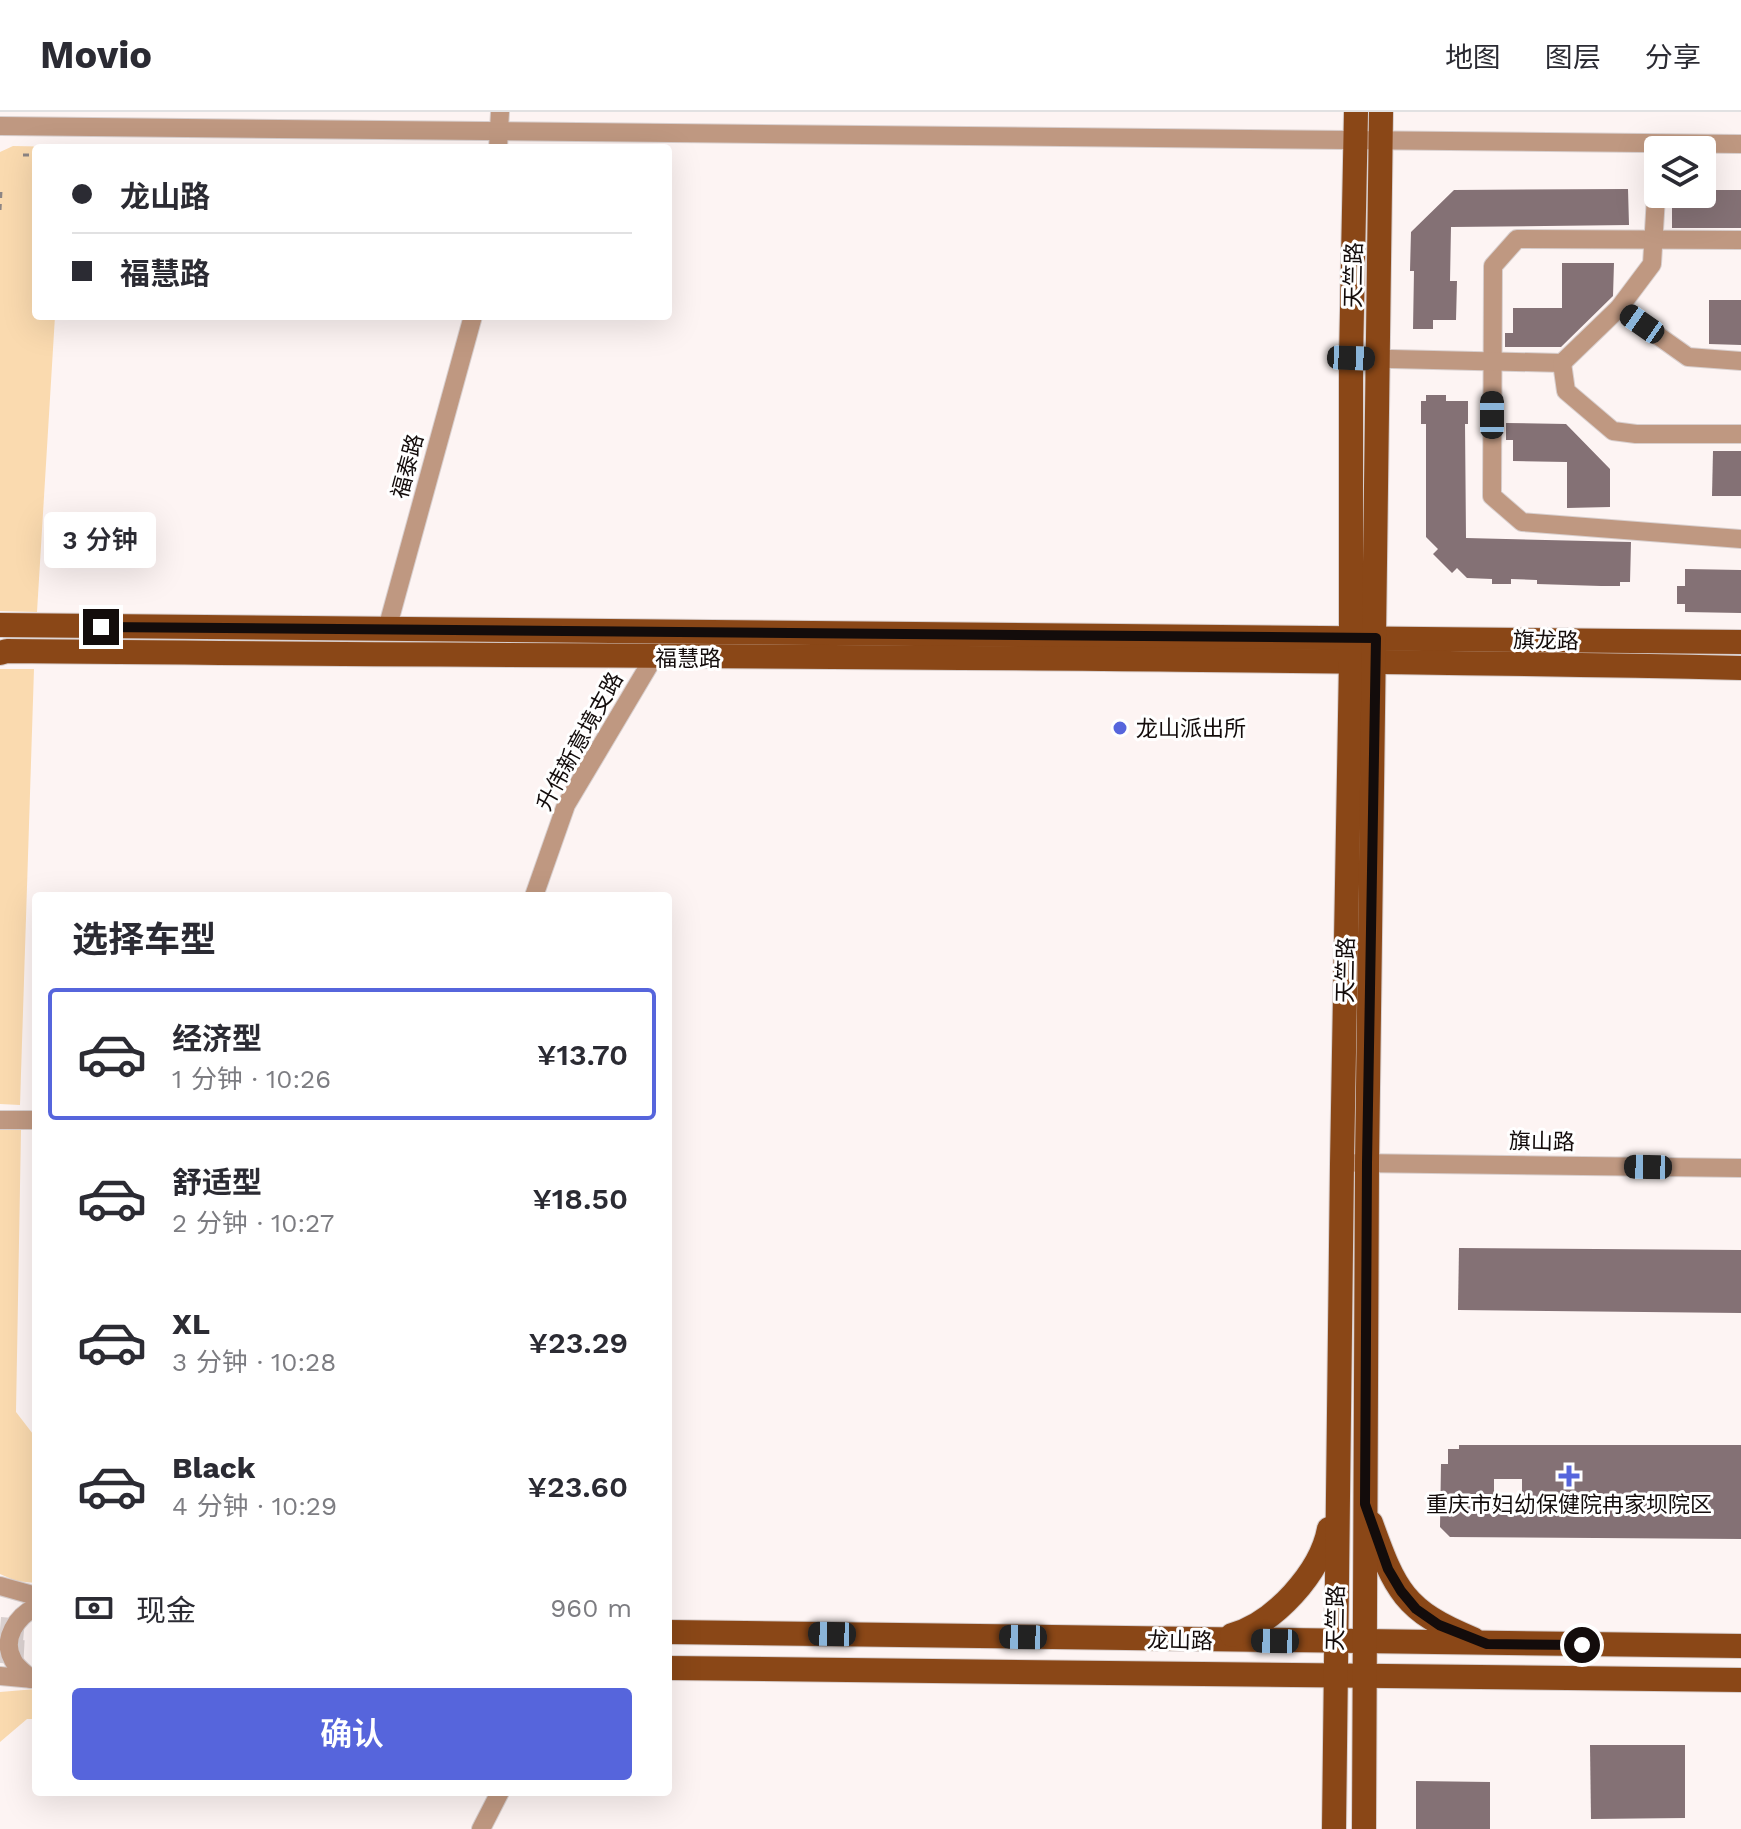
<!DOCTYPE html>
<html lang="zh">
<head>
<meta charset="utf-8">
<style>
  :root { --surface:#fff; --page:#f2f2f3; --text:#2b2b33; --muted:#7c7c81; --line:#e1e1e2; --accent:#5665dc }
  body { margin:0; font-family:"Work Sans","Noto Sans SC",sans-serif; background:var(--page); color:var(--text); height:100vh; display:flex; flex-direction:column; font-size:30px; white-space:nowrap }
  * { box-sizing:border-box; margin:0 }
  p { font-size:26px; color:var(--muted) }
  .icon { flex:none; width:44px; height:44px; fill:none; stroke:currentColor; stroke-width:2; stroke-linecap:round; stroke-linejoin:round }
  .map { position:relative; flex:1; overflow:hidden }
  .sheet { position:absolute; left:32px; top:780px; width:640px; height:904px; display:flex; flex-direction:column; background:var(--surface); border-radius:8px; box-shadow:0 8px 32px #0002 }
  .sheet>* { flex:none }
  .hud { position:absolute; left:32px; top:32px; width:640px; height:176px; border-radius:8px; box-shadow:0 8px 32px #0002; display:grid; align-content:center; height:176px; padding:0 40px; background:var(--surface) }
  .tools { position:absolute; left:1644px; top:24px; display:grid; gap:16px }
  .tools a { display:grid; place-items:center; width:72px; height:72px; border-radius:8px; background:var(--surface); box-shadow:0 8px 32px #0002; font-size:40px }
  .end { position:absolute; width:36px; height:36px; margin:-18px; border:10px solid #130c0b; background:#fff; box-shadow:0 0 0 4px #fff }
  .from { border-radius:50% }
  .bubble { position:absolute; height:56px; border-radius:8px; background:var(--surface); box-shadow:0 8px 32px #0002; font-size:26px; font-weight:600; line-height:56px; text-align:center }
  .car { position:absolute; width:24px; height:48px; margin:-24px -12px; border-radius:10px; box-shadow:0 0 6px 2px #0007; background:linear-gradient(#222 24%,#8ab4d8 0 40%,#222 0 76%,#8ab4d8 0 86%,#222 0) }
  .hud b { display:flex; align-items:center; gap:28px; height:76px; font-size:30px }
  .hud b+b { border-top:2px solid var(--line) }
  .hud i { width:20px; height:20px; background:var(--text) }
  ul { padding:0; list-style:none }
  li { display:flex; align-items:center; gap:24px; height:132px; margin:0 16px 12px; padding:0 24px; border:4px solid transparent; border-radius:8px }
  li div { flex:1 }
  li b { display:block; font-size:30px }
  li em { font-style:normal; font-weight:600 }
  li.active { border-color:var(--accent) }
  li>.icon { width:72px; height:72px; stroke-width:1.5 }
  h2 { padding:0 40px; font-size:36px; line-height:96px }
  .pay { display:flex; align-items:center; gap:20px; height:88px; padding:0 40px; font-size:30px }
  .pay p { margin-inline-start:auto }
  .action { display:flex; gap:16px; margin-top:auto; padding:16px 40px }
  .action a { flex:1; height:92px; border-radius:8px; background:var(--accent); color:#fff; font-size:32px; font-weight:600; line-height:92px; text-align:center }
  header { display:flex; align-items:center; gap:48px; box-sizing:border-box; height:112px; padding:0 40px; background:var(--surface); border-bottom:2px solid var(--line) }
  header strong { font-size:38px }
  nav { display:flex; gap:44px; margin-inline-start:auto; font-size:28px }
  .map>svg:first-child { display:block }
  .green { fill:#fadaaf }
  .building { fill:#847175; fill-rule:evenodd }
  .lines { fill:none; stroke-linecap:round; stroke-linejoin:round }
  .major-tunnel { stroke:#dad1d0; stroke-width:24; stroke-dasharray:24 12; stroke-linecap:butt }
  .minor-casing { stroke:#d8cfce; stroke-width:20 }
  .major-casing { stroke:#d8cfce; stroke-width:26 }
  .path { stroke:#8d8584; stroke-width:3; stroke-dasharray:6 6; stroke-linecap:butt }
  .minor { stroke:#bf9881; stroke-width:18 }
  .major { stroke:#8a4717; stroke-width:24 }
  .route { stroke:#130c0b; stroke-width:10 }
  .poi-dot { fill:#5665dc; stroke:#fff; stroke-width:3 }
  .labels { text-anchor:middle; stroke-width:6; stroke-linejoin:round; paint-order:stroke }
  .street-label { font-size:22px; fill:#130c0b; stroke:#fff }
  .poi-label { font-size:22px; fill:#130c0b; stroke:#fff; text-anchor:start }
</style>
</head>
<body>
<header>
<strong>Movio</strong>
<nav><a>地图</a><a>图层</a><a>分享</a></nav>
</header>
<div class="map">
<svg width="1741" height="1717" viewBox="0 0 1741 1717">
  <rect width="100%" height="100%" fill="#fdf4f3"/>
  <!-- green -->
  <g class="green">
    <path d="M13,34L66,35L36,36V204H55L37,500L0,499V40Z"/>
    <path d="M0,557H34L20,993L0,992Z"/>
    <path d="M0,1018H21L16,1300L36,1326V1471L16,1469L0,1462Z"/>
    <path d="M36,1577V1607H27L0,1630V1580Z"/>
  </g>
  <!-- building -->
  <g class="building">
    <path d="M1628,77L1629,113L1451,115L1450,169H1457L1456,208H1433V217H1413L1414,159H1410L1411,120L1454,78Z"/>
    <path d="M1702,78H1741V116H1672V82H1702Z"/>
    <path d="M1562,151H1614L1613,184L1561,235H1505V221H1513V196H1562Z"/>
    <path d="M1709,188H1741V233L1709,232Z"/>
    <path d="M1426,283H1446V289H1468V312H1465L1466,426L1631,430L1630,470H1620V474H1601L1537,472V468L1511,467V472H1492V467L1467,466L1457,456L1452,461L1433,442L1438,437L1426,425V312H1421V289H1426Z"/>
    <path d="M1506,311L1566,312L1610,357V395L1567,396V350L1513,349V328H1506Z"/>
    <path d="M1713,339H1741V384H1712Z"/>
    <path d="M1685,457L1741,458V501L1685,500V492H1677V474H1685Z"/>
    <path d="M1459,1136L1741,1138V1201L1458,1198Z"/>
    <path d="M1459,1333H1741V1427L1450,1425L1440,1415L1441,1352H1448V1337H1459ZM1494,1367H1522V1398H1494Z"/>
    <path d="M1590,1633H1685V1706L1591,1707Z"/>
    <path d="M1416,1669L1490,1670V1717H1416Z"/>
  </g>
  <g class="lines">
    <!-- major-tunnel -->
    <g class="major-tunnel">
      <path d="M0,1517L36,1520"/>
      <path d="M0,1539L36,1541"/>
    </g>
    <!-- minor casing -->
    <g class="minor-casing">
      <g id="minor">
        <path d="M0,14L1741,32"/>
        <path d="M498,36L500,0"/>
        <path d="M1741,128L1517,127L1493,154L1492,384L1522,410L1741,427"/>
        <path d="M1619,196L1688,245L1741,249"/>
        <path d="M1351,246L1562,251L1619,196L1652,152L1658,51"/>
        <path d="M1562,251L1566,279L1613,319L1636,322H1741"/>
        <path d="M387,517L473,204"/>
        <path d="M534,784L566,693L654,545"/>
        <path d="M0,1008H36"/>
        <path d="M1356,1051L1741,1056"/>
        <path d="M0,1474L36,1484"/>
        <path d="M0,1564L33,1567"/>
        <path d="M31,1567C26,1562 16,1555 13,1548C1,1527 17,1504 36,1495"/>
        <path d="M481,1717L500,1680"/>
      </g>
    </g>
    <!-- major casing -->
    <g class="major-casing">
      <g id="major">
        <path d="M0,513L1741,530"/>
        <path d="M0,541L7,539C585,545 1163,544 1741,556"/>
        <path d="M1371,1411C1395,1478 1404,1499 1473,1527"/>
        <path d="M668,1520L1741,1534"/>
        <path d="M1232,1523C1274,1512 1321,1460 1329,1417"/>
        <path d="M668,1556L1741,1568"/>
        <path d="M1334,1717L1342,1052L1351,548V246L1356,0"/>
        <path d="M1364,1717L1367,1051L1381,0"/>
      </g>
    </g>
    <!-- path -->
    <g class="path">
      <path d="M23,43H36"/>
      <path d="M0,98L1,79"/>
    </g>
    <!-- minor -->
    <use href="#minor" class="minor"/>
    <!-- major -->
    <use href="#major" class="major"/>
  </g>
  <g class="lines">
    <!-- route -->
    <path class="route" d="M101,515L1376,526L1367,1051L1365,1392L1388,1457L1401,1479L1416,1497L1439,1513L1487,1532L1582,1533"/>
  </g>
  <!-- markers -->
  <g class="poi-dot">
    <circle cx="1120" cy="616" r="8"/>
    <path d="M1565 1352h8v8h8v8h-8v8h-8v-8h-8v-8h8z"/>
  </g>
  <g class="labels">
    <!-- street labels -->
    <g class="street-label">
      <text transform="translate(1353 163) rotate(-89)" y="8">天竺路</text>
      <text transform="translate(407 354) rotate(-75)" y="8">福泰路</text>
      <text transform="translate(1546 528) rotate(1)" y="8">旗龙路</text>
      <text x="688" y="554">福慧路</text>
      <text transform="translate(579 629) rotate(-61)" y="8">升伟新意境支路</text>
      <text transform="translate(1345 858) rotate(-89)" y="8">天竺路</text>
      <text transform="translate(1542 1029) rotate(1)" y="8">旗山路</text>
      <text transform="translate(1335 1506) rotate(-89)" y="8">天竺路</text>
      <text transform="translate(1180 1528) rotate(1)" y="8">龙山路</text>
    </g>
    <!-- poi labels -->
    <g class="poi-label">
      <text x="1136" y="624">龙山派出所</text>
      <text x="1569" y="1400" text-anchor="middle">重庆市妇幼保健院冉家坝院区</text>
    </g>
  </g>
</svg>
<div class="tools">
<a><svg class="icon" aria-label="layers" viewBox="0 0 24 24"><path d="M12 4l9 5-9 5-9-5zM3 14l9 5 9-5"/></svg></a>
</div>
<i class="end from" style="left:1582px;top:1533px"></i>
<i class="end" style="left:101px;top:515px"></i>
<div class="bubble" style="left:44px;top:400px;width:112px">3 分钟</div>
<i class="car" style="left:1642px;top:212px;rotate:305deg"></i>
<i class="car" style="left:1351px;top:246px;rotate:92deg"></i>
<i class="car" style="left:1492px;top:303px;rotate:0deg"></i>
<i class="car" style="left:1648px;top:1055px;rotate:271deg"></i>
<i class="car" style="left:832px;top:1522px;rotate:271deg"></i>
<i class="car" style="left:1023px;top:1525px;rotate:271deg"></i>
<i class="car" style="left:1275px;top:1529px;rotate:271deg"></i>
<div class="hud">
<b><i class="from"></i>龙山路</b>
<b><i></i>福慧路</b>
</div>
<section class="sheet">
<h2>选择车型</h2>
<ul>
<li class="active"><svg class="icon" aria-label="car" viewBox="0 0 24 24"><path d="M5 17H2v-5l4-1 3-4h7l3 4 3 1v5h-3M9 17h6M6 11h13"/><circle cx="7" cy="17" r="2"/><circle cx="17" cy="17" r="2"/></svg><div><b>经济型</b><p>1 分钟 · 10:26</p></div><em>¥13.70</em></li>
<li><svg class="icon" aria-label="car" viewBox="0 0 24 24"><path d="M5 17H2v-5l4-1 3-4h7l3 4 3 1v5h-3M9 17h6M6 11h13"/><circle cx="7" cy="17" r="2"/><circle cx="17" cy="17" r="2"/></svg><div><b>舒适型</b><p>2 分钟 · 10:27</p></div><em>¥18.50</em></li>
<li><svg class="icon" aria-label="car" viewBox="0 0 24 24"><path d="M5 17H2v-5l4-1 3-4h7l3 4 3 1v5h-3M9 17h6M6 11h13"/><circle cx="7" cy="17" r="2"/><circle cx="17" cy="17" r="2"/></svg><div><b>XL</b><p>3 分钟 · 10:28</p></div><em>¥23.29</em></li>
<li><svg class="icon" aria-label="car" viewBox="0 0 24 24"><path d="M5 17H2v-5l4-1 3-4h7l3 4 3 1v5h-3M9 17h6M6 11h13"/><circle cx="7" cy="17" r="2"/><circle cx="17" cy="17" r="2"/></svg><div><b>Black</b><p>4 分钟 · 10:29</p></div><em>¥23.60</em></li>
</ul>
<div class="pay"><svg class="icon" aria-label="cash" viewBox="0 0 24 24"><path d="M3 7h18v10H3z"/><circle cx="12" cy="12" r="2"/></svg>现金<p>960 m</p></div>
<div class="action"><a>确认</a></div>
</section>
</div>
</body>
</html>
